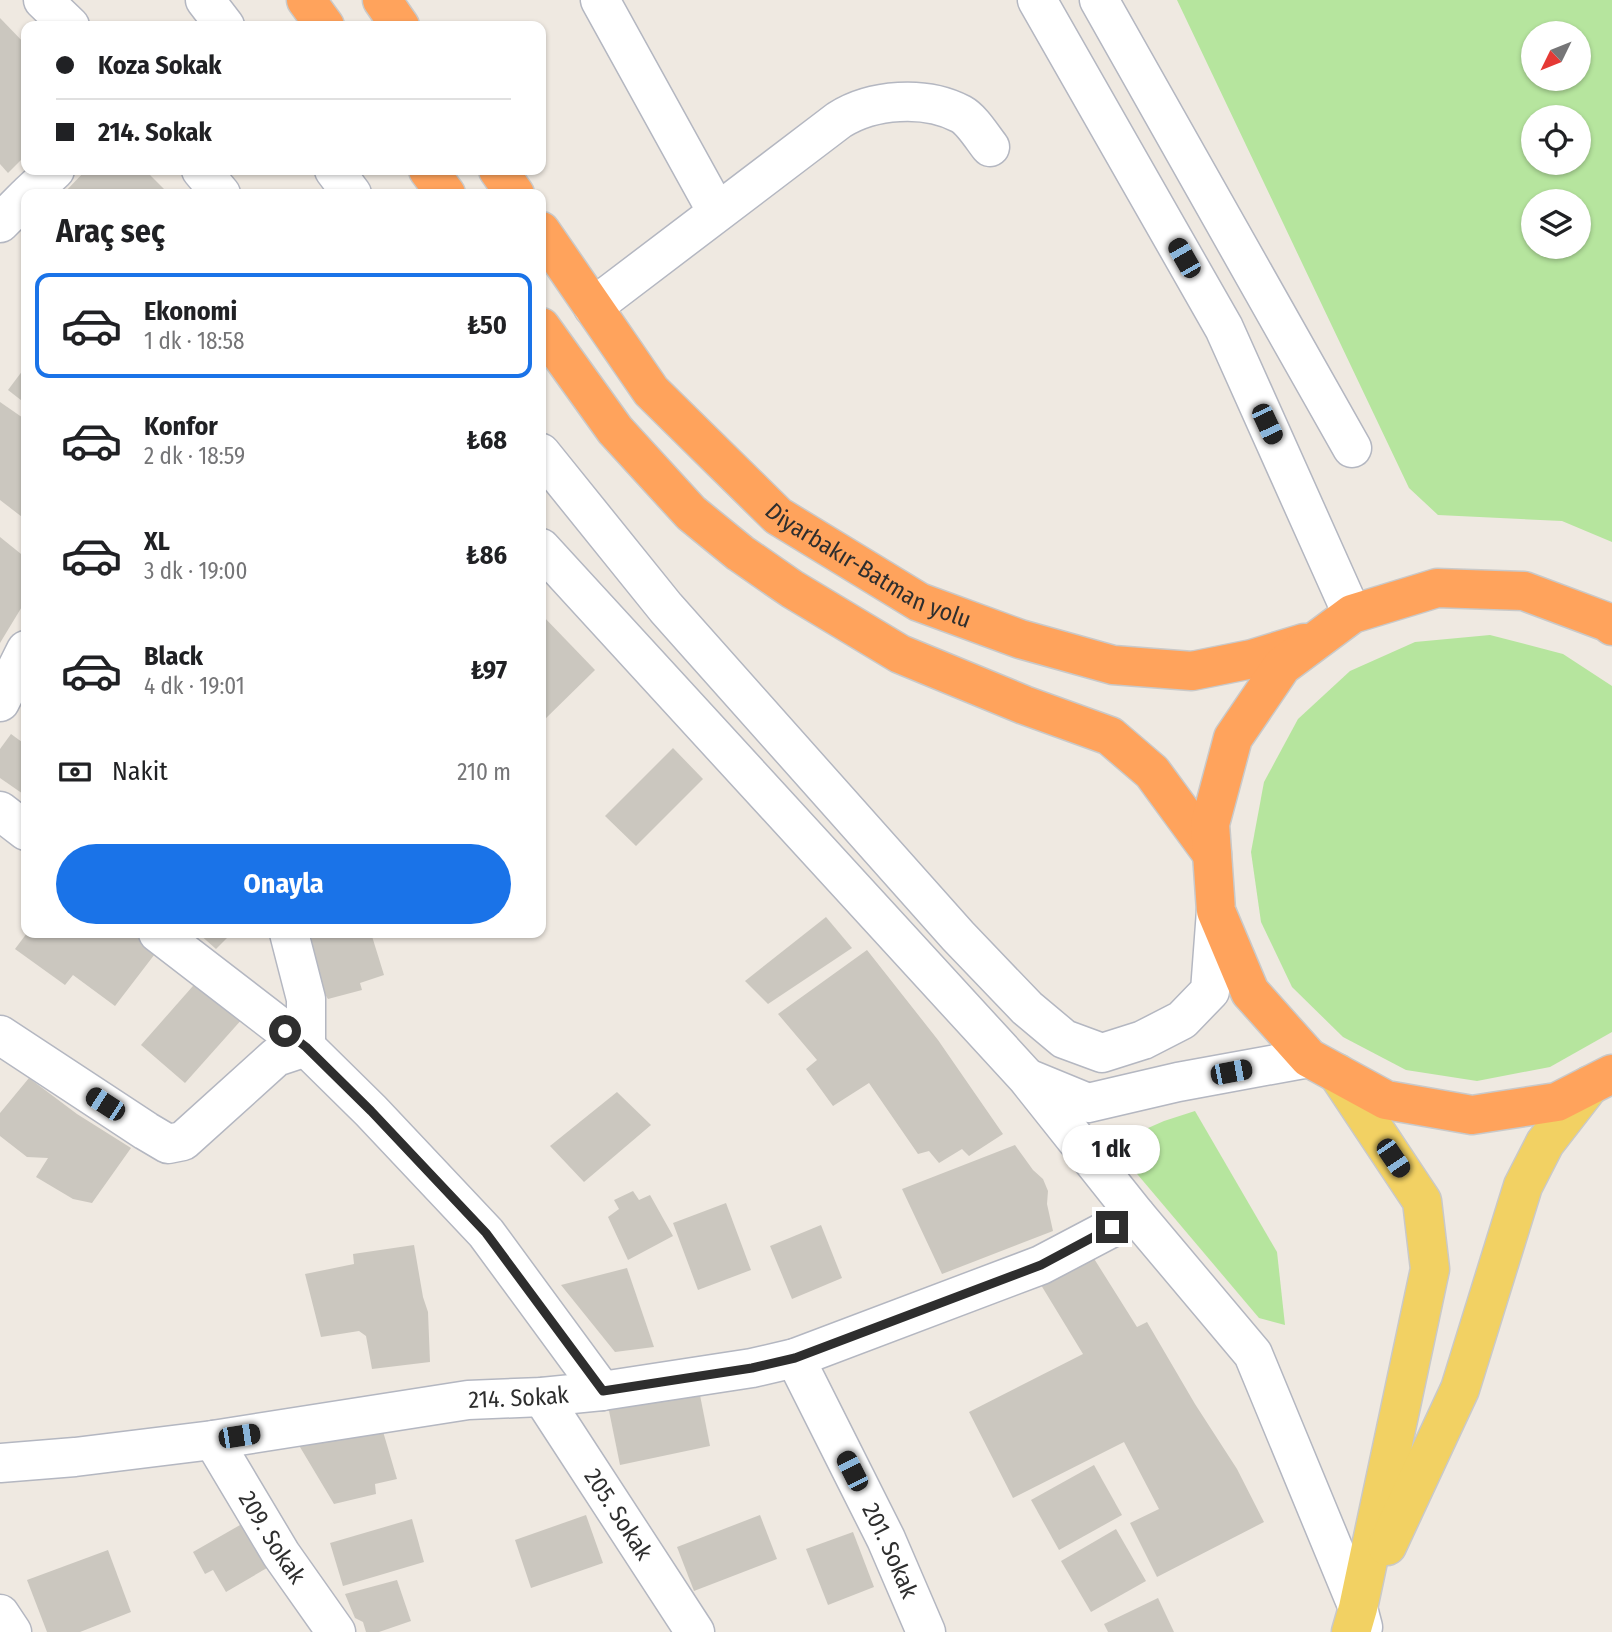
<!DOCTYPE html>
<html lang="tr">
<head>
<meta charset="utf-8">
<style>
  :root { --surface:#fff; --page:#f2f2f2; --text:#202124; --muted:#757577; --line:#e0e0e0; --accent:#1a73e8 }
  body { margin:0; font-family:"Fira Sans Condensed",sans-serif; background:var(--page); color:var(--text); height:100vh; display:flex; flex-direction:column; font-size:26px; white-space:nowrap }
  * { box-sizing:border-box; margin:0 }
  p { font-size:23px; color:var(--muted) }
  .icon { flex:none; width:38px; height:38px; fill:none; stroke:currentColor; stroke-width:2; stroke-linecap:round; stroke-linejoin:round }
  .map { position:relative; flex:1; overflow:hidden }
  .sheet { position:absolute; left:21px; top:189px; width:525px; height:749px; display:flex; flex-direction:column; background:var(--surface); border-radius:14px; box-shadow:0 2px 5px #0004 }
  .sheet>* { flex:none }
  .top-card { position:absolute; left:21px; top:21px; width:525px; height:154px; border-radius:14px; box-shadow:0 2px 5px #0004; display:grid; align-content:center; height:154px; padding:0 35px; background:var(--surface) }
  .needle { width:46px; rotate:227deg }
  .tools { position:absolute; left:1521px; top:21px; display:grid; gap:14px }
  .tools a { display:grid; place-items:center; width:70px; height:70px; border-radius:50%; background:var(--surface); box-shadow:0 2px 5px #0004; font-size:35px }
  .end { position:absolute; width:32px; height:32px; margin:-16px; border:9px solid #2e2e2e; background:#fff; box-shadow:0 0 0 4px #fff }
  .from { border-radius:50% }
  .bubble { position:absolute; height:49px; border-radius:24px; background:var(--surface); box-shadow:0 2px 5px #0004; font-size:23px; font-weight:700; line-height:49px; text-align:center }
  .car { position:absolute; width:21px; height:42px; margin:-21px -10px; border-radius:9px; box-shadow:0 0 5px 2px #0007; background:linear-gradient(#222 24%,#8ab4d8 0 40%,#222 0 76%,#8ab4d8 0 86%,#222 0) }
  .top-card b { display:flex; align-items:center; gap:24px; height:66px; font-size:26px }
  .top-card b+b { border-top:2px solid var(--line) }
  .top-card i { width:18px; height:18px; background:var(--text) }
  ul { padding:0; list-style:none }
  li { display:flex; align-items:center; gap:21px; height:105px; margin:0 14px 10px; padding:0 21px; border:4px solid transparent; border-radius:14px }
  li div { flex:1 }
  li b { display:block; font-size:26px }
  li em { font-style:normal; font-weight:700 }
  li.selected { border-color:var(--accent) }
  li>.icon { width:63px; height:63px; stroke-width:1.5 }
  h2 { padding:0 35px; font-size:32px; line-height:84px }
  .pay { display:flex; align-items:center; gap:18px; height:77px; padding:0 35px; font-size:26px }
  .pay p { margin-inline-start:auto }
  .action { display:flex; gap:14px; margin-top:auto; padding:14px 35px }
  .action a { flex:1; height:80px; border-radius:42px; background:var(--accent); color:#fff; font-size:28px; font-weight:700; line-height:80px; text-align:center }
  .map>svg:first-child { display:block }
  .green { fill:#b6e59e; fill-rule:evenodd }
  .building { fill:#cbc7bf }
  .lines { fill:none; stroke-linecap:round; stroke-linejoin:round }
  .minor-casing { stroke:#b4b7c1; stroke-width:41 }
  .major-casing { stroke:#c9c9c9; stroke-width:41 }
  .highway-casing { stroke:#c9c9c9; stroke-width:41 }
  .minor { stroke:#fff; stroke-width:38 }
  .major { stroke:#f2d163; stroke-width:38 }
  .highway { stroke:#ffa35c; stroke-width:38 }
  .route { stroke:#2e2e2e; stroke-width:9 }
  .labels { text-anchor:middle; stroke-width:6; stroke-linejoin:round; paint-order:stroke }
  .street-label { font-size:24px; fill:#2e2e2e; stroke:#fff }
</style>
</head>
<body>
<div class="map">
<svg width="1612" height="1632" viewBox="0 0 1612 1632">
  <rect width="100%" height="100%" fill="#efe9e1"/>
  <!-- green -->
  <g class="green">
    <path d="M1177,0H1612V542L1562,521L1438,515L1409,488ZM1533,33H1578V79H1533ZM1533,117H1578V163H1533ZM1533,201H1578V247H1533Z"/>
    <path d="M1490,635L1563,654L1612,686V1032L1550,1067L1477,1081L1406,1070L1343,1037L1292,987L1261,922L1251,852L1264,782L1298,719L1350,671L1415,642Z"/>
    <path d="M1195,1111L1277,1252L1285,1325L1259,1318L1127,1162L1123,1139L1164,1121Z"/>
  </g>
  <!-- building -->
  <g class="building">
    <path d="M0,18L26,45V155L8,173L0,164Z"/>
    <path d="M86,170H145L169,194H63Z"/>
    <path d="M26,366V404L8,390Z"/>
    <path d="M0,402L26,420V520L0,500Z"/>
    <path d="M0,537L26,558V600L0,643Z"/>
    <path d="M541,614L595,670L541,723Z"/>
    <path d="M11,734L26,745V796L0,778V749Z"/>
    <path d="M673,748L703,779L636,846L605,816Z"/>
    <path d="M826,917L852,948L768,1004L745,981Z"/>
    <path d="M27,933H144L161,946L115,1006L73,975L65,985L15,949Z"/>
    <path d="M198,933H232L216,949Z"/>
    <path d="M310,933H371L384,975L360,983L362,990L328,999L323,991Z"/>
    <path d="M867,950L938,1040L1003,1134L969,1156L962,1149L939,1163L929,1151L918,1154L869,1083L833,1106L806,1069L817,1060L778,1014Z"/>
    <path d="M200,978L243,1018L185,1083L141,1045Z"/>
    <path d="M29,1078L77,1114L131,1148L92,1203L73,1199L36,1177L48,1158L27,1157L0,1136V1113Z"/>
    <path d="M617,1092L651,1125L584,1182L550,1146Z"/>
    <path d="M1015,1145L1033,1170L1043,1179L1048,1191L1047,1204L1053,1231L942,1274L902,1189Z"/>
    <path d="M633,1191L639,1200L650,1195L673,1236L628,1260L608,1217L619,1209L614,1200Z"/>
    <path d="M726,1203L751,1270L698,1290L673,1223Z"/>
    <path d="M821,1225L842,1278L792,1299L770,1246Z"/>
    <path d="M414,1245L423,1297L428,1312L430,1362L372,1369L366,1336L359,1331L321,1337L305,1274L354,1264L353,1254Z"/>
    <path d="M1093,1257L1137,1327L1147,1322L1195,1404L1237,1469L1264,1522L1157,1577L1130,1523L1159,1509L1124,1442L1013,1498L969,1412L1083,1354L1041,1285Z"/>
    <path d="M627,1268L654,1347L615,1352L561,1285Z"/>
    <path d="M698,1385L710,1446L620,1465L607,1401Z"/>
    <path d="M382,1428L397,1479L375,1484L376,1494L334,1504L297,1442Z"/>
    <path d="M1094,1465L1122,1515L1059,1550L1031,1500Z"/>
    <path d="M586,1515L603,1563L531,1588L515,1540Z"/>
    <path d="M760,1515L777,1559L694,1591L677,1547Z"/>
    <path d="M412,1519L424,1562L343,1586L330,1543Z"/>
    <path d="M247,1521L272,1565L226,1592L213,1570L205,1574L193,1552Z"/>
    <path d="M1116,1529L1146,1581L1091,1612L1061,1561Z"/>
    <path d="M853,1532L874,1587L828,1605L806,1549Z"/>
    <path d="M108,1550L131,1612L80,1632H47L27,1580Z"/>
    <path d="M397,1580L411,1621L379,1632H366L363,1622L355,1618L345,1594Z"/>
    <path d="M1158,1598L1174,1632H1108L1104,1624Z"/>
  </g>
  <g class="lines">
    <!-- minor casing -->
    <g class="minor-casing">
      <g id="minor">
        <path d="M43,0L70,26"/>
        <path d="M205,0L225,26"/>
        <path d="M600,0L717,212"/>
        <path d="M1037,0L1224,328L1352,614"/>
        <path d="M1099,0L1352,448"/>
        <path d="M201,170L221,194"/>
        <path d="M334,170L352,194"/>
        <path d="M29,194L55,170"/>
        <path d="M0,223L26,197"/>
        <path d="M593,307L839,120C872,99 925,95 961,114C972,120 982,137 990,147"/>
        <path d="M541,453L666,608L958,936L1027,1008L1064,1039L1102,1053L1143,1040L1182,1020L1210,991L1216,911"/>
        <path d="M541,548L1027,1078L1136,1215L1253,1354L1358,1608L1363,1627"/>
        <path d="M0,702L26,650"/>
        <path d="M0,811L26,831"/>
        <path d="M158,933L306,1047L371,1111L486,1233L602,1391"/>
        <path d="M0,1035L146,1131L168,1144L183,1141L276,1057L306,1047V999L289,933"/>
        <path d="M1032,1080L1088,1103L1178,1082L1309,1058"/>
        <path id="s1" d="M795,1358L886,1539L926,1632"/>
        <path id="s2" d="M542,1397L695,1632"/>
        <path id="s3" d="M213,1440L281,1554L336,1632"/>
        <path id="s4" d="M0,1463L75,1457L213,1440L468,1400L542,1397L602,1391L752,1368L795,1358L1041,1265L1136,1215"/>
        <path d="M0,1614L12,1632"/>
      </g>
    </g>
    <!-- major casing -->
    <g class="major-casing">
      <g id="major">
        <path d="M1337,1073L1422,1201L1430,1269L1358,1608L1351,1632"/>
        <path d="M1387,1546L1460,1389L1523,1186L1545,1143L1590,1085"/>
      </g>
    </g>
    <!-- highway casing -->
    <g class="highway-casing">
      <g id="highway">
        <path d="M306,0L325,26"/>
        <path d="M382,0L400,26"/>
        <path d="M428,170L446,194"/>
        <path d="M498,170L515,194"/>
        <path id="s5" d="M541,231L651,391L778,516L919,602L1020,639L1113,665L1192,671L1252,659L1304,643"/>
        <path d="M541,327L615,430L691,513L740,553L792,589L900,654L1024,705L1110,736L1152,772L1212,854"/>
        <path d="M1612,626L1607,622L1524,591L1437,588L1352,614L1282,666L1233,738L1210,824L1216,911L1250,992L1309,1058L1386,1100L1472,1115L1557,1102L1612,1074"/>
      </g>
    </g>
    <!-- minor -->
    <use href="#minor" class="minor"/>
    <!-- major -->
    <use href="#major" class="major"/>
    <!-- highway -->
    <use href="#highway" class="highway"/>
  </g>
  <g class="lines">
    <!-- route -->
    <path class="route" d="M285,1031L306,1047L371,1111L486,1233L603,1391L752,1368L795,1358L1041,1265L1112,1227"/>
  </g>
  <g class="labels">
    <!-- street labels -->
    <g class="street-label">
      <text dy="8" stroke="none"><textPath href="#s5" startOffset="476">Diyarbakır-Batman yolu</textPath></text>
      <text dy="8" stroke="none"><textPath href="#s4" startOffset="523">214. Sokak</textPath></text>
      <text dy="8" stroke="none"><textPath href="#s2" startOffset="140">205. Sokak</textPath></text>
      <text dy="8" stroke="none"><textPath href="#s3" startOffset="114">209. Sokak</textPath></text>
      <text dy="8" stroke="none"><textPath href="#s1" startOffset="215">201. Sokak</textPath></text>
    </g>
  </g>
</svg>
<div class="tools">
<a><svg class="needle" viewBox="-14 -14 28 28"><path d="M0-13l5 13h-10z" fill="#e53935"/><path d="M0 13l5-13h-10z" fill="#757577"/></svg></a>
<a><svg class="icon" aria-label="locate" viewBox="0 0 24 24"><circle cx="12" cy="12" r="6"/><path d="M12 2v4M12 18v4M2 12h4M18 12h4"/></svg></a>
<a><svg class="icon" aria-label="layers" viewBox="0 0 24 24"><path d="M12 4l9 5-9 5-9-5zM3 14l9 5 9-5"/></svg></a>
</div>
<i class="end from" style="left:285px;top:1031px"></i>
<i class="end" style="left:1112px;top:1227px"></i>
<div class="bubble" style="left:1062px;top:1125px;width:98px">1 dk</div>
<i class="car" style="left:1184px;top:258px;rotate:330deg"></i>
<i class="car" style="left:1267px;top:424px;rotate:155deg"></i>
<i class="car" style="left:1231px;top:1072px;rotate:79deg"></i>
<i class="car" style="left:105px;top:1104px;rotate:303deg"></i>
<i class="car" style="left:1393px;top:1158px;rotate:146deg"></i>
<i class="car" style="left:239px;top:1436px;rotate:81deg"></i>
<i class="car" style="left:852px;top:1471px;rotate:333deg"></i>
<div class="top-card">
<b><i class="from"></i>Koza Sokak</b>
<b><i></i>214. Sokak</b>
</div>
<section class="sheet">
<h2>Araç seç</h2>
<ul>
<li class="selected"><svg class="icon" aria-label="car" viewBox="0 0 24 24"><path d="M5 17H2v-5l4-1 3-4h7l3 4 3 1v5h-3M9 17h6M6 11h13"/><circle cx="7" cy="17" r="2"/><circle cx="17" cy="17" r="2"/></svg><div><b>Ekonomi</b><p>1 dk · 18:58</p></div><em>₺50</em></li>
<li><svg class="icon" aria-label="car" viewBox="0 0 24 24"><path d="M5 17H2v-5l4-1 3-4h7l3 4 3 1v5h-3M9 17h6M6 11h13"/><circle cx="7" cy="17" r="2"/><circle cx="17" cy="17" r="2"/></svg><div><b>Konfor</b><p>2 dk · 18:59</p></div><em>₺68</em></li>
<li><svg class="icon" aria-label="car" viewBox="0 0 24 24"><path d="M5 17H2v-5l4-1 3-4h7l3 4 3 1v5h-3M9 17h6M6 11h13"/><circle cx="7" cy="17" r="2"/><circle cx="17" cy="17" r="2"/></svg><div><b>XL</b><p>3 dk · 19:00</p></div><em>₺86</em></li>
<li><svg class="icon" aria-label="car" viewBox="0 0 24 24"><path d="M5 17H2v-5l4-1 3-4h7l3 4 3 1v5h-3M9 17h6M6 11h13"/><circle cx="7" cy="17" r="2"/><circle cx="17" cy="17" r="2"/></svg><div><b>Black</b><p>4 dk · 19:01</p></div><em>₺97</em></li>
</ul>
<div class="pay"><svg class="icon" aria-label="cash" viewBox="0 0 24 24"><path d="M3 7h18v10H3z"/><circle cx="12" cy="12" r="2"/></svg>Nakit<p>210 m</p></div>
<div class="action"><a>Onayla</a></div>
</section>
</div>
</body>
</html>
